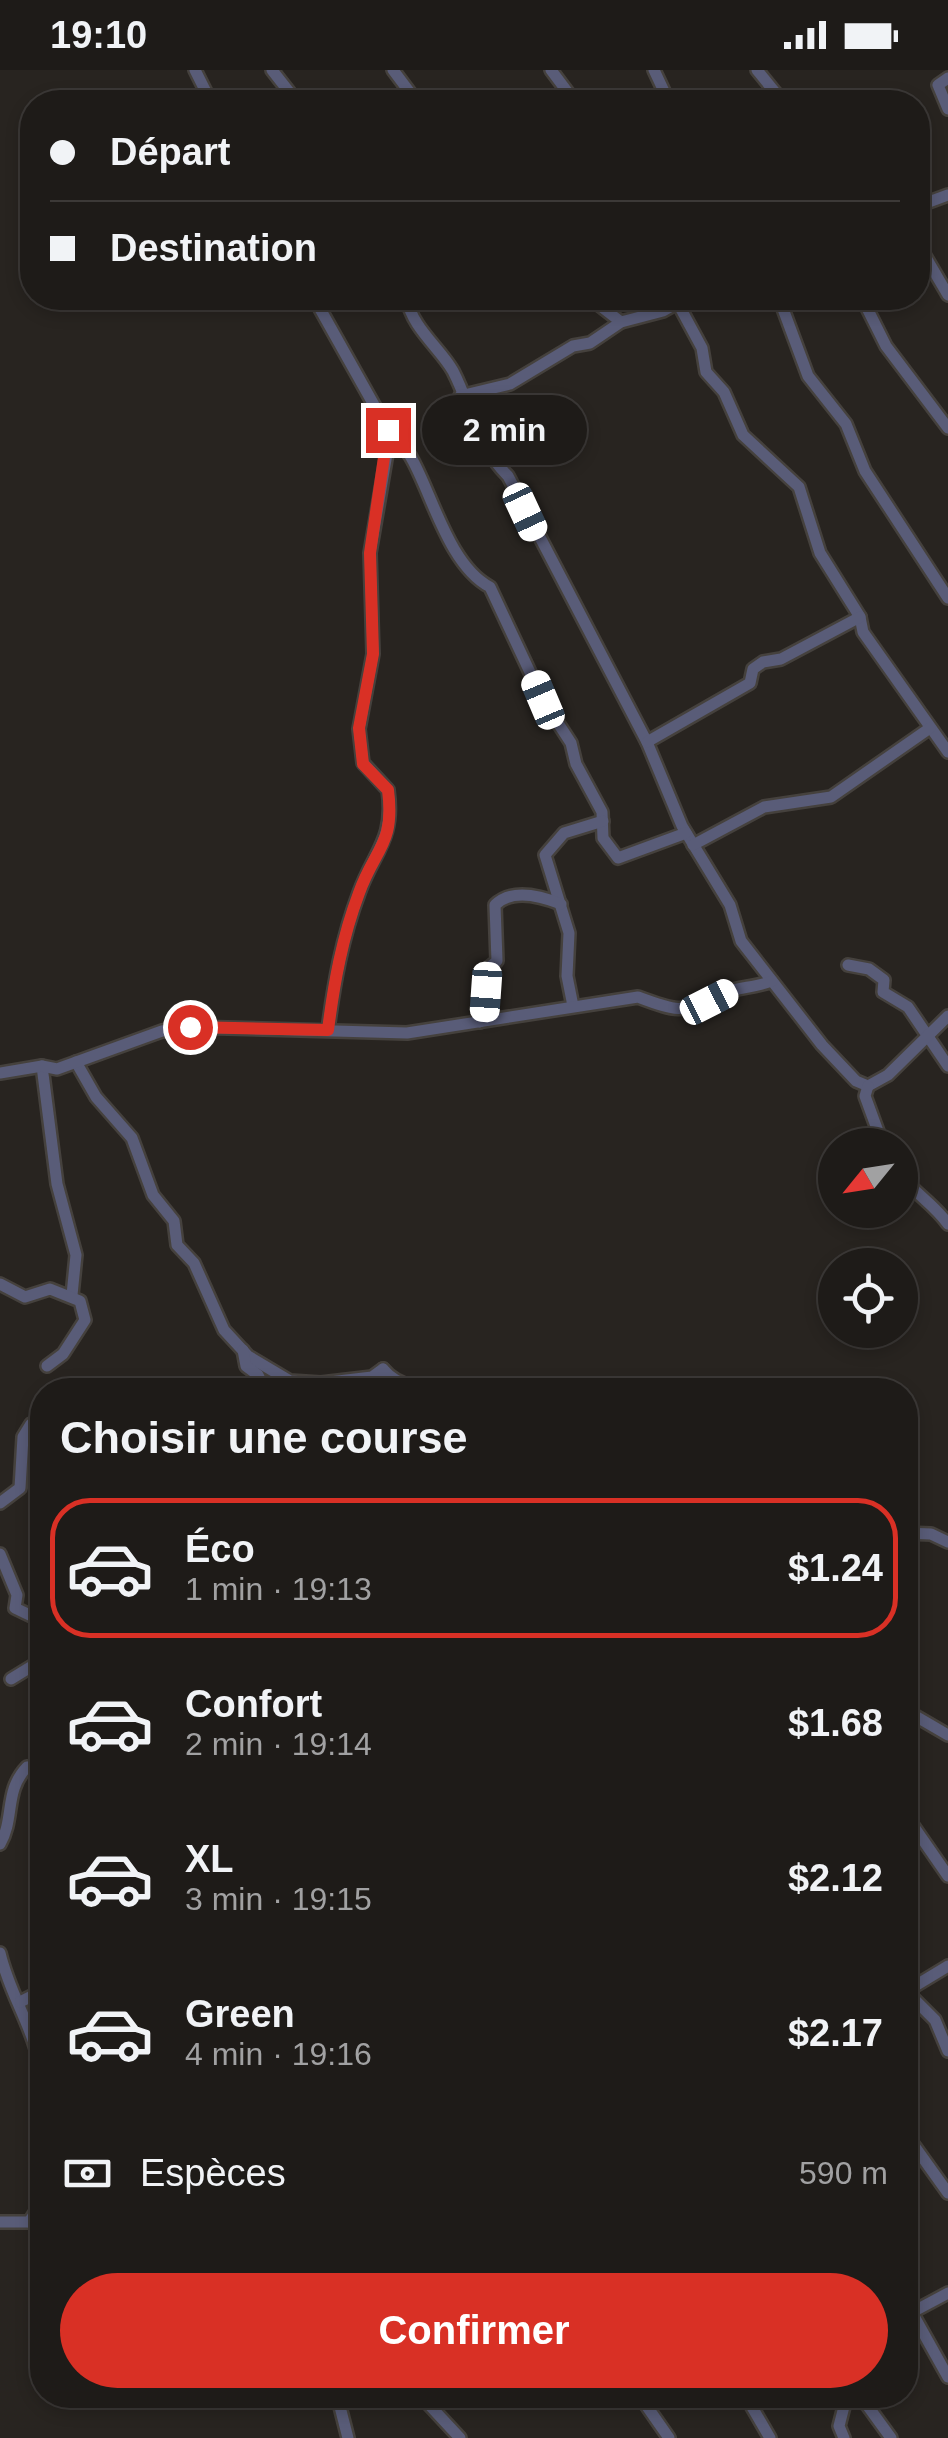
<!DOCTYPE html>
<html lang="fr">
<head>
<meta charset="utf-8">
<style>
  :root { --surface:#1e1b18; --page:#2b2825; --text:#f1f3f6; --muted:#a1a1a2; --line:#3c3937; --accent:#d93025 }
  body { margin:0; font-family:Arial,sans-serif; background:var(--page); color:var(--text); height:100vh; display:flex; flex-direction:column; font-size:38px; white-space:nowrap }
  * { box-sizing:border-box; margin:0 }
  p { font-size:32px; color:var(--muted) }
  .icon { flex:none; width:55px; height:55px; fill:none; stroke:currentColor; stroke-width:2; stroke-linecap:round; stroke-linejoin:round }
  .map { position:relative; flex:1; overflow:hidden }
  .details { position:absolute; left:30px; top:1308px; width:888px; height:1030px; display:flex; flex-direction:column; background:var(--surface); border-radius:40px; box-shadow:0 5px 15px #0003,0 0 0 2px var(--line) }
  .details>* { flex:none }
  .banner { position:absolute; left:20px; top:20px; width:910px; height:220px; border-radius:40px; box-shadow:0 5px 15px #0003,0 0 0 2px var(--line); display:grid; align-content:center; height:220px; padding:0 30px; background:var(--surface) }
  .needle { width:65px; rotate:240deg }
  .tools { position:absolute; left:818px; top:1058px; display:grid; gap:20px }
  .tools a { display:grid; place-items:center; width:100px; height:100px; border-radius:50%; background:var(--surface); box-shadow:0 5px 15px #0003,0 0 0 2px var(--line); font-size:50px }
  .end { position:absolute; width:45px; height:45px; margin:-22px; border:12px solid #d93025; background:#fff; box-shadow:0 0 0 5px #fff }
  .from { border-radius:50% }
  .bubble { position:absolute; height:70px; border-radius:35px; background:var(--surface); box-shadow:0 5px 15px #0003,0 0 0 2px var(--line); font-size:32px; font-weight:700; line-height:70px; text-align:center }
  .car { position:absolute; width:30px; height:60px; margin:-30px -15px; border-radius:12px; box-shadow:0 0 8px 2px #0007; background:linear-gradient(#fff 24%,#345 0 40%,#fff 0 76%,#345 0 86%,#fff 0) }
  .banner b { display:flex; align-items:center; gap:35px; height:95px; font-size:38px }
  .banner b+b { border-top:2px solid var(--line) }
  .banner i { width:25px; height:25px; background:var(--text) }
  ul { padding:0; list-style:none }
  li { display:flex; align-items:center; gap:30px; height:140px; margin:0 20px 15px; padding:0 10px; border:5px solid transparent; border-radius:40px }
  li div { flex:1 }
  li b { display:block; font-size:38px }
  li em { font-style:normal; font-weight:700 }
  li.current { border-color:var(--accent) }
  li>.icon { width:90px; height:90px; stroke-width:1.5 }
  h2 { padding:0 30px; font-size:45px; line-height:120px }
  .pay { display:flex; align-items:center; gap:25px; height:110px; padding:0 30px; font-size:38px }
  .pay p { margin-inline-start:auto }
  .button { display:flex; gap:20px; margin-top:auto; padding:20px 30px }
  .button a { flex:1; height:115px; border-radius:60px; background:var(--accent); color:#fff; font-size:40px; font-weight:700; line-height:115px; text-align:center }
  .status { display:flex; justify-content:space-between; align-items:center; height:70px; padding:0 50px; background:var(--surface); direction:ltr }
  .status svg { height:28px; fill:currentColor }
  .map>svg:first-child { display:block }
  .lines { fill:none; stroke-linecap:round; stroke-linejoin:round }
  .minor-casing { stroke:#45413d; stroke-width:16 }
  .minor { stroke:#595c78; stroke-width:11 }
  .route { stroke:#d93025; stroke-width:12 }
</style>
</head>
<body>
<div class="status"><b>19:10</b><svg viewBox="0 0 49 12"><path d="M0 12V9h3v3zM5 12V6h3v6zM10 12V3h3v9zM15 12V0h3v12zM26 1h20v11H26zM47 4h2v5h-2z"/></svg></div>
<div class="map">
<svg width="948" height="2368" viewBox="0 0 948 2368">
  <rect width="100%" height="100%" fill="#282420"/>
  <g class="lines">
    <!-- minor casing -->
    <g class="minor-casing">
      <g id="minor">
        <path d="M195,0L211,32"/>
        <path d="M272,0L297,32"/>
        <path d="M393,0L417,32"/>
        <path d="M551,0L575,32"/>
        <path d="M654,0L669,32"/>
        <path d="M757,0L783,32"/>
        <path d="M948,8L938,15L948,39"/>
        <path d="M918,136L948,125"/>
        <path d="M918,174L948,225"/>
        <path d="M314,228L388,360L389,372L370,483L373,584L359,659L363,693L388,720C395,770 374,781 359,823C342,868 334,913 328,960"/>
        <path d="M407,228C411,257 440,278 453,301C473,340 475,373 508,406L647,672L682,756L730,835L741,871L822,975L856,1011L868,1016"/>
        <path d="M590,228L621,252"/>
        <path d="M675,228L702,278L706,302L724,322L743,365L799,417L820,483L860,547L863,562L948,682"/>
        <path d="M779,228L808,306L846,354L865,401L948,528"/>
        <path d="M862,228L886,276L948,358"/>
        <path d="M460,326L510,314L573,276L590,273L621,252L663,241L686,228"/>
        <path d="M388,360C396,369 408,380 413,391C433,428 450,496 490,517L543,630L571,673L576,694L602,742L603,768L618,788L686,763"/>
        <path d="M647,672L750,613L753,599L763,592L781,589L860,547"/>
        <path d="M693,775L764,737L831,727L930,658"/>
        <path d="M848,895L869,899L884,910L883,922L908,937L948,996"/>
        <path d="M573,936L567,906L569,863L545,785L564,763L603,751"/>
        <path d="M480,952L487,899L497,891L495,835C512,818 541,826 561,834"/>
        <path d="M76,992L96,1027L132,1068L153,1125L174,1151L177,1175L194,1193L224,1260L248,1286L290,1311L321,1313L372,1307L383,1299"/>
        <path d="M42,996L57,1114L76,1185L72,1225"/>
        <path d="M0,1003L42,996L57,999L162,961L190,957L407,963L638,927C686,945 680,941 726,922C741,917 757,917 772,911"/>
        <path d="M868,1016L888,1005L948,946"/>
        <path d="M868,1016L865,1026L883,1075"/>
        <path d="M900,1104C915,1124 934,1134 948,1154"/>
        <path d="M0,1214L25,1227L50,1219L80,1231L85,1250L63,1284L47,1296"/>
        <path d="M243,1280L246,1296L258,1305L265,1320"/>
        <path d="M383,1299C404,1324 436,1317 466,1320"/>
        <path d="M0,1433L20,1418L23,1367L31,1354L42,1351"/>
        <path d="M905,1463L931,1464L948,1472"/>
        <path d="M0,1484L17,1525L15,1538L42,1551"/>
        <path d="M11,1609L42,1590"/>
        <path d="M905,1640L948,1665"/>
        <path d="M905,1744L948,1806"/>
        <path d="M0,1774C15,1748 4,1721 27,1697L42,1696"/>
        <path d="M0,1883C10,1926 36,1961 42,2006"/>
        <path d="M905,1920L935,1950L948,1981"/>
        <path d="M905,1922L948,1896"/>
        <path d="M20,1932L42,1921"/>
        <path d="M905,2063L948,2123"/>
        <path d="M42,2132L29,2152L42,2155"/>
        <path d="M0,2152H29"/>
        <path d="M905,2230L948,2307"/>
        <path d="M905,2246L948,2223"/>
        <path d="M115,2325H121"/>
        <path d="M337,2325L348,2368"/>
        <path d="M420,2325L460,2368"/>
        <path d="M639,2325L669,2368"/>
        <path d="M745,2325L770,2368"/>
        <path d="M853,2325L867,2335L891,2368"/>
        <path d="M844,2368L839,2356L847,2325"/>
      </g>
    </g>
    <!-- minor -->
    <use href="#minor" class="minor"/>
  </g>
  <g class="lines">
    <!-- route -->
    <path class="route" d="M190,957L328,960C334,913 342,868 359,823C375,778 395,775 388,720L363,694L359,658L373,584L370,483L388,360"/>
  </g>
</svg>
<div class="tools">
<a><svg class="needle" viewBox="-14 -14 28 28"><path d="M0-13l5 13h-10z" fill="#e53935"/><path d="M0 13l5-13h-10z" fill="#a1a1a2"/></svg></a>
<a><svg class="icon" aria-label="locate" viewBox="0 0 24 24"><circle cx="12" cy="12" r="6"/><path d="M12 2v4M12 18v4M2 12h4M18 12h4"/></svg></a>
</div>
<i class="end from" style="left:190px;top:957px"></i>
<i class="end" style="left:388px;top:360px"></i>
<div class="bubble" style="left:422px;top:325px;width:165px">2 min</div>
<i class="car" style="left:525px;top:442px;rotate:155deg"></i>
<i class="car" style="left:543px;top:630px;rotate:337deg"></i>
<i class="car" style="left:486px;top:922px;rotate:184deg"></i>
<i class="car" style="left:709px;top:932px;rotate:63deg"></i>
<div class="banner">
<b><i class="from"></i>Départ</b>
<b><i></i>Destination</b>
</div>
<section class="details">
<h2>Choisir une course</h2>
<ul>
<li class="current"><svg class="icon" aria-label="car" viewBox="0 0 24 24"><path d="M5 17H2v-5l4-1 3-4h7l3 4 3 1v5h-3M9 17h6M6 11h13"/><circle cx="7" cy="17" r="2"/><circle cx="17" cy="17" r="2"/></svg><div><b>Éco</b><p>1 min · 19:13</p></div><em>$1.24</em></li>
<li><svg class="icon" aria-label="car" viewBox="0 0 24 24"><path d="M5 17H2v-5l4-1 3-4h7l3 4 3 1v5h-3M9 17h6M6 11h13"/><circle cx="7" cy="17" r="2"/><circle cx="17" cy="17" r="2"/></svg><div><b>Confort</b><p>2 min · 19:14</p></div><em>$1.68</em></li>
<li><svg class="icon" aria-label="car" viewBox="0 0 24 24"><path d="M5 17H2v-5l4-1 3-4h7l3 4 3 1v5h-3M9 17h6M6 11h13"/><circle cx="7" cy="17" r="2"/><circle cx="17" cy="17" r="2"/></svg><div><b>XL</b><p>3 min · 19:15</p></div><em>$2.12</em></li>
<li><svg class="icon" aria-label="car" viewBox="0 0 24 24"><path d="M5 17H2v-5l4-1 3-4h7l3 4 3 1v5h-3M9 17h6M6 11h13"/><circle cx="7" cy="17" r="2"/><circle cx="17" cy="17" r="2"/></svg><div><b>Green</b><p>4 min · 19:16</p></div><em>$2.17</em></li>
</ul>
<div class="pay"><svg class="icon" aria-label="cash" viewBox="0 0 24 24"><path d="M3 7h18v10H3z"/><circle cx="12" cy="12" r="2"/></svg>Espèces<p>590 m</p></div>
<div class="button"><a>Confirmer</a></div>
</section>
</div>
</body>
</html>
